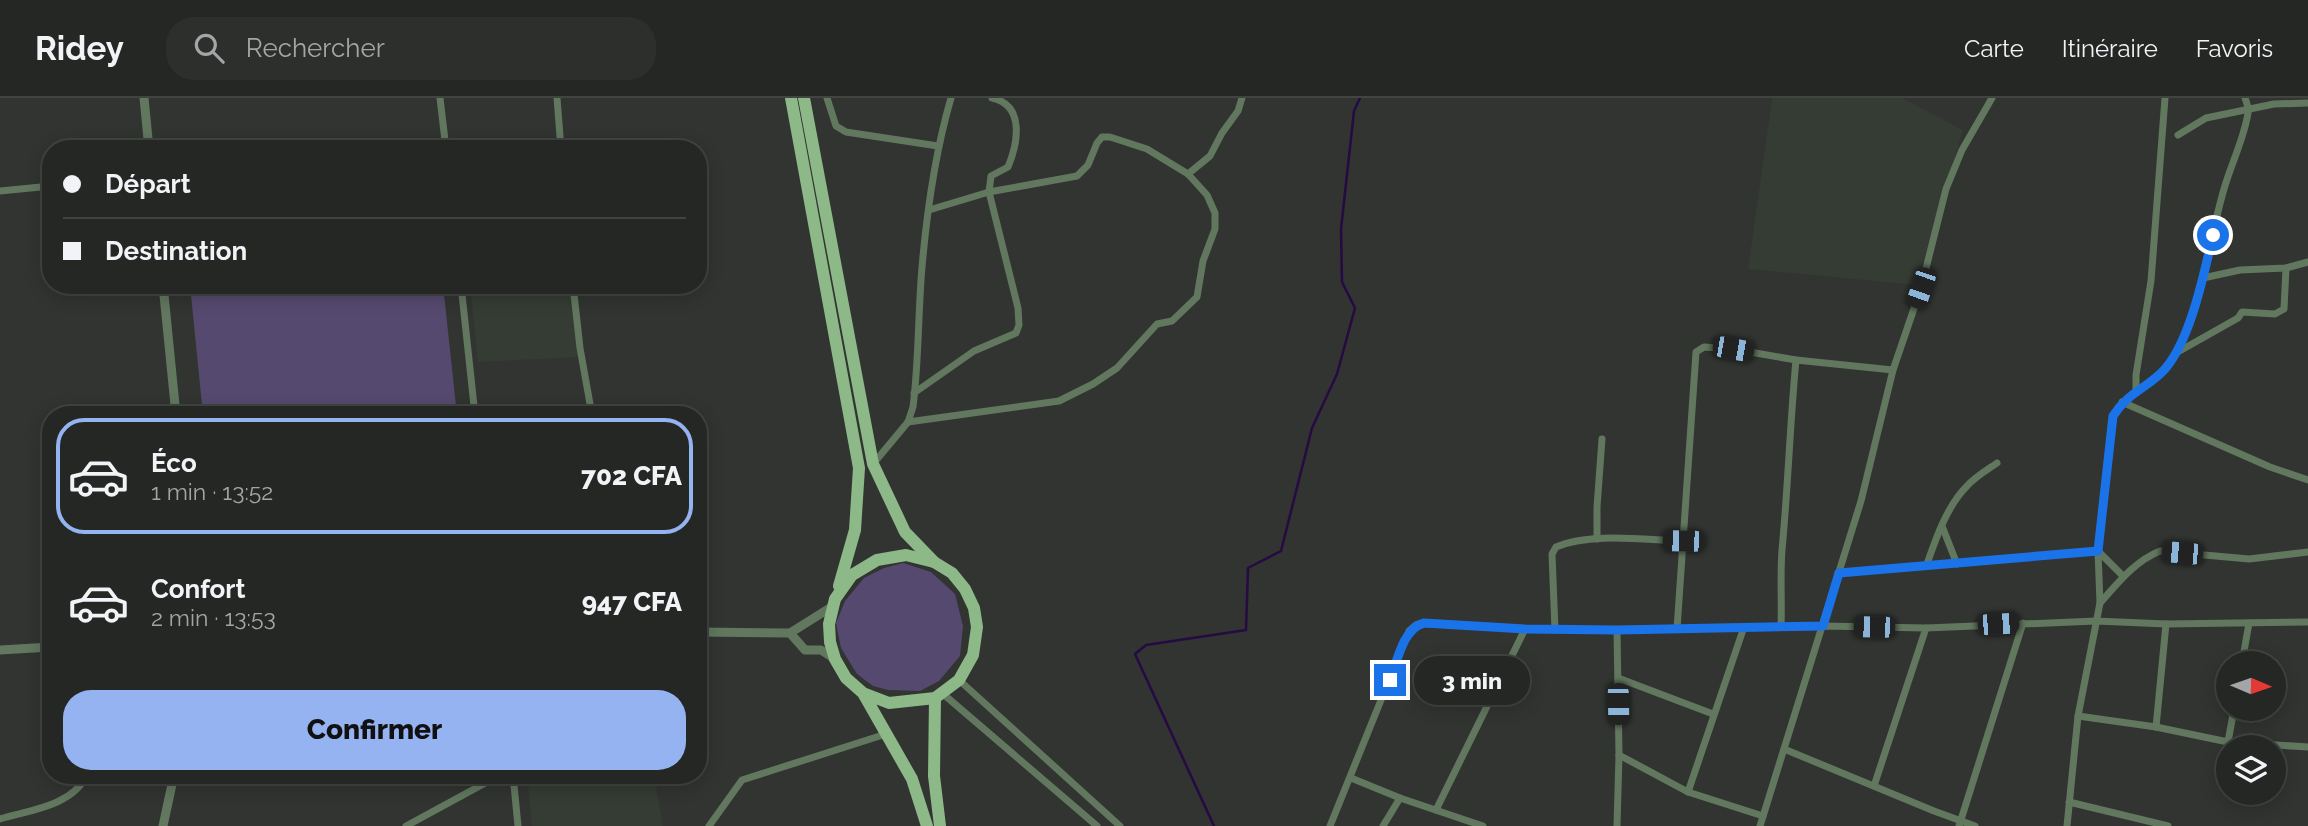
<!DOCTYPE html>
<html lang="fr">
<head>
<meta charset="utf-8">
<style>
  :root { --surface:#252725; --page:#2d2f2d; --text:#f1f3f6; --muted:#a3a5a7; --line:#424442; --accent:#95b2f1 }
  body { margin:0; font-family:Raleway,sans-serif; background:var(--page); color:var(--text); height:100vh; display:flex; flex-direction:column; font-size:26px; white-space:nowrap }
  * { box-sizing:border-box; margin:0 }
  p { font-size:23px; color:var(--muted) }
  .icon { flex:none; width:38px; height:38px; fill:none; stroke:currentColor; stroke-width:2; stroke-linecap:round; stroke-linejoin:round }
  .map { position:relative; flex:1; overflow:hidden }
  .sheet { position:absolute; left:42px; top:308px; width:665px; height:378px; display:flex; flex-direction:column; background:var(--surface); border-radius:28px; box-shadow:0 4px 18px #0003,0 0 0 2px var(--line) }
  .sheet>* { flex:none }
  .banner { position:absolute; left:42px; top:42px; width:665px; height:154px; border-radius:28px; box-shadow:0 4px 18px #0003,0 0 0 2px var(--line); display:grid; align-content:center; height:154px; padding:0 21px; background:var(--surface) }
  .needle { width:46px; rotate:92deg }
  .buttons { position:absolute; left:2216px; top:553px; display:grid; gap:14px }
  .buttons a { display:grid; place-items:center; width:70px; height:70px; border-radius:50%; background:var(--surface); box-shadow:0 4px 18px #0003,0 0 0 2px var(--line); font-size:35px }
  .end { position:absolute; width:32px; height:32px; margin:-16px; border:9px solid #1a73e8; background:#fff; box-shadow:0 0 0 4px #fff }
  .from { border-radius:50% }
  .bubble { position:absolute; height:49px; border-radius:24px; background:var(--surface); box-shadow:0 4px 18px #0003,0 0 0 2px var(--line); font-size:23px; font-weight:800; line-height:49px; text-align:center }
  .car { position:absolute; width:21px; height:42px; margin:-21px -10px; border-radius:9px; box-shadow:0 0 5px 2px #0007; background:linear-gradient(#222 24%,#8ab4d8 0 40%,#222 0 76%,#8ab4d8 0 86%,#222 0) }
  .banner b { display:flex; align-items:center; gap:24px; height:66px; font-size:26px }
  .banner b+b { border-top:2px solid var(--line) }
  .banner i { width:18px; height:18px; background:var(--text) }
  ul { padding:12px 0 0; list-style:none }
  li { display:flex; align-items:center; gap:21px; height:116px; margin:0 14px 10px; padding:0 7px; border:4px solid transparent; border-radius:28px }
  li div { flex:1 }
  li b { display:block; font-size:26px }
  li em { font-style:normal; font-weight:800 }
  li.selected { border-color:var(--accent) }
  li>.icon { width:63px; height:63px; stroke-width:1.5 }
  .action { display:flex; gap:14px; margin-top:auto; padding:14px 21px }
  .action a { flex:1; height:80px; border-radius:28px; background:var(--accent); color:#111; font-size:28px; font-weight:800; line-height:80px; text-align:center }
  header { display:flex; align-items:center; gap:42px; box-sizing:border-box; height:98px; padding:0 35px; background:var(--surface); border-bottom:2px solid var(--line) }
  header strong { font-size:33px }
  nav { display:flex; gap:38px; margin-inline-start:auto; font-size:24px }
  .search { width:490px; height:63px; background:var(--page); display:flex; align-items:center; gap:18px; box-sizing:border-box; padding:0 24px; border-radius:28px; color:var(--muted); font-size:26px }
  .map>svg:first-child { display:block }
  .built { fill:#343c33 }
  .green { fill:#56496f }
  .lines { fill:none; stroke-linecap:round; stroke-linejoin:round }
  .stream { stroke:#260a44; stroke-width:2.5 }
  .minor { stroke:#61775e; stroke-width:7 }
  .tertiary { stroke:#61775e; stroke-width:9 }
  .primary { stroke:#8cb987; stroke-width:12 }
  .route { stroke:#1a73e8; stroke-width:9 }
</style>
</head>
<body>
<header>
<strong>Ridey</strong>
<div class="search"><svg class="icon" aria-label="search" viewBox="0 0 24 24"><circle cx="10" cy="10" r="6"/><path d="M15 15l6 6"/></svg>Rechercher</div>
<nav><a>Carte</a><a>Itinéraire</a><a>Favoris</a></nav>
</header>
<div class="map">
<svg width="2308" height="728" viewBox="0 0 2308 728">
  <rect width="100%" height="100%" fill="#313431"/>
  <!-- built -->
  <g class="built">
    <path d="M1772,0H1902L1963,32L1916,187L1748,171Z"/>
    <path d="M561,40L563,51L458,50Z"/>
    <path d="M470,187H576L583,259L478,264Z"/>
    <path d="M527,677H654L663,728H532Z"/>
  </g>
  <!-- green -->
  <g class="green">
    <path d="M190,187H443L457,317H203Z"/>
    <path d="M903,465L931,474L955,496L963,528L960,558L939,583L920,593L888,592L873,588L857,576L841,550L836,525L845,503L864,480L884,470Z"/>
  </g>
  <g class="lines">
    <!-- stream -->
    <path class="stream" d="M1214,728L1135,556L1146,547L1246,532L1248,470L1281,453L1312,330L1337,276L1355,210L1342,184L1341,131L1354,13L1360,0"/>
    <!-- minor -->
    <g class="minor">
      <path d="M440,0L446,51"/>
      <path d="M557,0L561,51"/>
      <path d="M827,0L836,28L846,34L938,48"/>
      <path d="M2178,37L2206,20L2274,6L2308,5"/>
      <path d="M1188,76L1210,58L1222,35L1238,13L1242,0"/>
      <path d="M0,93L51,88"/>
      <path d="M2203,180L2240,172L2286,170L2308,164"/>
      <path d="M461,187L475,317"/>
      <path d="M573,187L580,250L592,317"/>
      <path d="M2176,255L2238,220L2242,214L2275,216L2284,211L2286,170"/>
      <path d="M2136,294V277L2151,183L2165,0"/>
      <path d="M914,295L974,253L1016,235L1019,227L1018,210L989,94L991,78L1008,69C1018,45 1025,7 992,0"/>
      <path d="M2122,304L2270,369L2308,382"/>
      <path d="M908,324L1059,303L1093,286L1117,270L1157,226L1172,223L1197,199L1203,163L1215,131V115L1207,97L1188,76L1147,51L1110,39H1102L1097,45L1088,67L1077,78L989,94L929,112"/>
      <path d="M873,366L908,324L913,309C919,262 918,215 922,169C927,112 935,55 951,0"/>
      <path d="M1942,428L1957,466"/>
      <path d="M1597,441V409L1602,341"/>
      <path d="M1927,466C1936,440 1947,408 1967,388C1975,379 1987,372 1997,365"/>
      <path d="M1838,475L2098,453L2123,478"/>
      <path d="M2100,505C2118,485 2135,463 2160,453L2249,461L2308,454"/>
      <path d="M1781,529C1782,503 1780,477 1782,452C1788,389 1790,325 1796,262"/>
      <path d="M1677,531L1696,254L1704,249L1733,251L1796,262L1893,272"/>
      <path d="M1555,532L1552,456L1556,449C1590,434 1646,442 1683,443"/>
      <path d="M1617,532L1619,657L1617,728"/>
      <path d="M2242,565L2249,525"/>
      <path d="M1618,580L1713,616"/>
      <path d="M959,582L1120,728"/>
      <path d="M942,595L1097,728"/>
      <path d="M2078,618L2156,629L2228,644L2308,649"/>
      <path d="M2156,629L2166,526"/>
      <path d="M2228,644L2234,611"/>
      <path d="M1784,651L1934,713L1975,728"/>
      <path d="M1619,657L1688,694L1763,718"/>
      <path d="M513,677L518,728"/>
      <path d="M1351,680L1400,700"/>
      <path d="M1874,688L1926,530"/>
      <path d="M1688,694L1744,529"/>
      <path d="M2069,704L2168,728"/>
      <path d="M1436,712L1525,531"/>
      <path d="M0,721C30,712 72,708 87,677"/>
      <path d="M406,728L500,677"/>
      <path d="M709,728L742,682L886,636"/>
      <path d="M1330,728L1409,533L1416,527L1424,525L1525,531L1617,532L1823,528L1926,530L2096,523L2166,526L2308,524"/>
      <path d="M1383,728L1400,700L1483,728"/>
      <path d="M1760,728L1861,403L1893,272L1921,190L1946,91L1962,52L1992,0"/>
      <path d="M1959,728L2023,525"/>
      <path d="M2067,728L2078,618L2100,505L2098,453L2113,318C2130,292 2162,283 2176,255C2202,204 2208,146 2224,91C2231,66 2244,41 2248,15C2249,9 2247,6 2245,0"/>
    </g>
    <!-- tertiary -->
    <g class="tertiary">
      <path d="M144,0L149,51"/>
      <path d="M163,187L176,317"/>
      <path d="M698,534L790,535L833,508"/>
      <path d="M790,535L805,552H821L835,561"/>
      <path d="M0,552L51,549"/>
      <path d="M163,728L174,677"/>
    </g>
    <!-- primary -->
    <g class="primary">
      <path d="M791,0L859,370L855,432L839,488"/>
      <path d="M804,0L873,366L905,434L934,464"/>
      <path d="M863,595L889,605L935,600L959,582L973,557L977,529L974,510L965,491L952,475L934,464L906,457L877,462L852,477L835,501L829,526L830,544L835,561L846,580L863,595L912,681L927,728"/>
      <path d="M935,600L934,678L940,728"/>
    </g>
  </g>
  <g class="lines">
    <!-- route -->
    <path class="route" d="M1390,582C1397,564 1403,530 1424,525L1525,531L1617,532L1823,528L1839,475L2098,453L2113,318C2128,294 2148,290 2165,271C2191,241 2204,175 2213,137"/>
  </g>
</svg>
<div class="buttons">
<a><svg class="needle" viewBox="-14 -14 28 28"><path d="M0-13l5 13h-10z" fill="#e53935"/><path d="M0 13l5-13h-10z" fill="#a3a5a7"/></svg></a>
<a><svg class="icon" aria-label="layers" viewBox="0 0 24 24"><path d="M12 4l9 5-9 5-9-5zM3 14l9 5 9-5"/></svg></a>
</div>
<i class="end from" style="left:2213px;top:137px"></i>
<i class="end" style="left:1390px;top:582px"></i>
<div class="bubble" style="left:1414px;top:558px;width:116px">3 min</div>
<i class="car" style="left:1921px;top:190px;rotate:199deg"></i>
<i class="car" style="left:1733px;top:251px;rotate:100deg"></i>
<i class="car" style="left:1683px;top:443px;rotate:271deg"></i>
<i class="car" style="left:2182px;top:455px;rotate:275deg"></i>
<i class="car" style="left:1998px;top:526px;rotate:87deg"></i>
<i class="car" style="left:1874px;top:529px;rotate:271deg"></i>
<i class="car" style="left:1618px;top:606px;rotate:179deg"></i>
<div class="banner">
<b><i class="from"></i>Départ</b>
<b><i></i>Destination</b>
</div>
<section class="sheet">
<ul>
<li class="selected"><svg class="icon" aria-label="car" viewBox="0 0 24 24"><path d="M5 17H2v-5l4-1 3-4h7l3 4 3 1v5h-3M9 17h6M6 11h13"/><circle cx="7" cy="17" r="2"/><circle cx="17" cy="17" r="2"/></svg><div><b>Éco</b><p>1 min · 13:52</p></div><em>702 CFA</em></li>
<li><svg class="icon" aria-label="car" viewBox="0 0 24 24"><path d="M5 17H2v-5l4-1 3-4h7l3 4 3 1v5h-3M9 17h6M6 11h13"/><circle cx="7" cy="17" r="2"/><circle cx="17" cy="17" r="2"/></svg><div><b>Confort</b><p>2 min · 13:53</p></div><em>947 CFA</em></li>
</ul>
<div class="action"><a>Confirmer</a></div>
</section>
</div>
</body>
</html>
